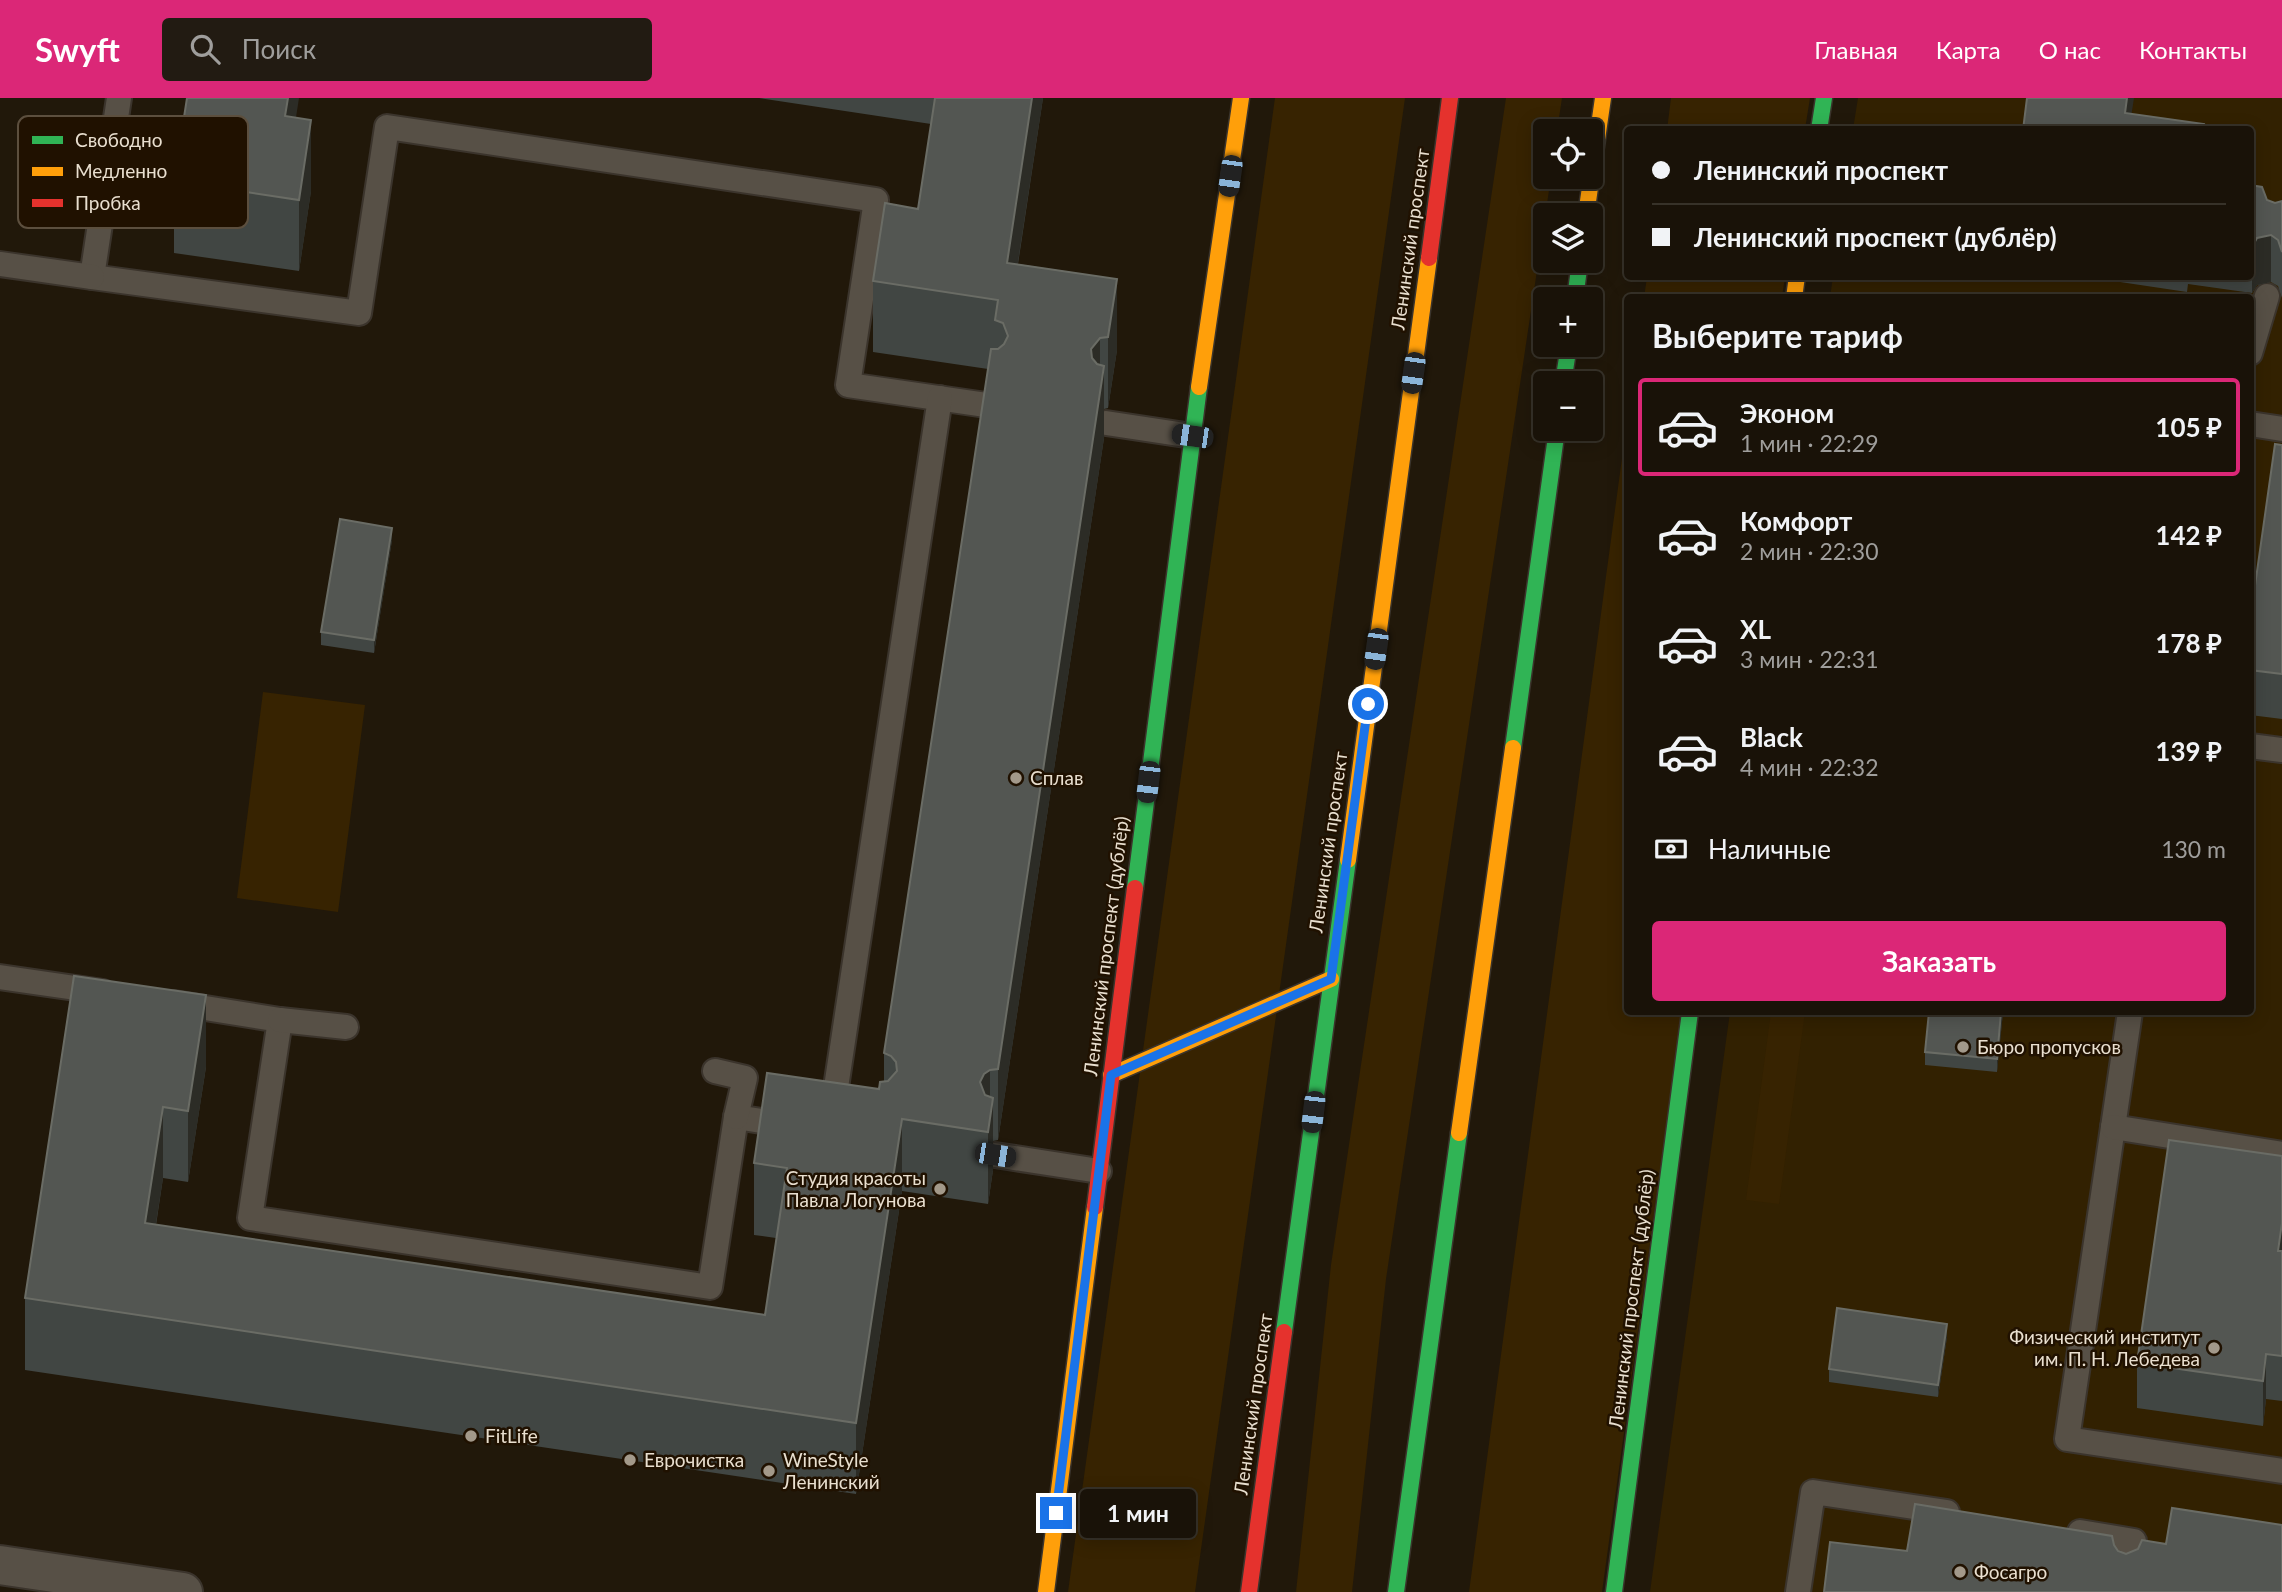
<!DOCTYPE html>
<html lang="ru">
<head>
<meta charset="utf-8">
<style>
  :root { --surface:#191208; --page:#221b12; --text:#f1f3f6; --muted:#9f9e9c; --line:#373229; --accent:#db2777 }
  body { margin:0; font-family:Lato,sans-serif; background:var(--page); color:var(--text); height:100vh; display:flex; flex-direction:column; font-size:26px; white-space:nowrap }
  * { box-sizing:border-box; margin:0 }
  p { font-size:23px; color:var(--muted) }
  .icon { flex:none; width:38px; height:38px; fill:none; stroke:currentColor; stroke-width:2; stroke-linecap:round; stroke-linejoin:round }
  .map { position:relative; flex:1; overflow:hidden }
  .side { position:absolute; left:1624px; top:196px; width:630px; height:721px; display:flex; flex-direction:column; background:var(--surface); border-radius:7px; box-shadow:0 4px 18px #0003,0 0 0 2px var(--line) }
  .side>* { flex:none }
  .guide { position:absolute; left:1624px; top:28px; width:630px; height:154px; border-radius:7px; box-shadow:0 4px 18px #0003,0 0 0 2px var(--line); display:grid; align-content:center; height:154px; padding:0 28px; background:var(--surface) }
  .buttons { position:absolute; left:1533px; top:21px; display:grid; gap:14px }
  .buttons a { display:grid; place-items:center; width:70px; height:70px; border-radius:7px; background:var(--surface); box-shadow:0 4px 18px #0003,0 0 0 2px var(--line); font-size:35px }
  .end { position:absolute; width:32px; height:32px; margin:-16px; border:9px solid #1a73e8; background:#fff; box-shadow:0 0 0 4px #fff }
  .from { border-radius:50% }
  .bubble { position:absolute; height:49px; border-radius:7px; background:var(--surface); box-shadow:0 4px 18px #0003,0 0 0 2px var(--line); font-size:23px; font-weight:700; line-height:49px; text-align:center }
  .car { position:absolute; width:21px; height:42px; margin:-21px -10px; border-radius:9px; box-shadow:0 0 5px 2px #0007; background:linear-gradient(#222 24%,#8ab4d8 0 40%,#222 0 76%,#8ab4d8 0 86%,#222 0) }
  .guide b { display:flex; align-items:center; gap:24px; height:66px; font-size:26px }
  .guide b+b { border-top:2px solid var(--line) }
  .guide i { width:18px; height:18px; background:var(--text) }
  ul { padding:0; list-style:none }
  li { display:flex; align-items:center; gap:21px; height:98px; margin:0 14px 10px; padding:0 14px; border:4px solid transparent; border-radius:7px }
  li div { flex:1 }
  li b { display:block; font-size:26px }
  li em { font-style:normal; font-weight:700 }
  li.active { border-color:var(--accent) }
  li>.icon { width:63px; height:63px; stroke-width:1.5 }
  h2 { padding:0 28px; font-size:32px; line-height:84px }
  .pay { display:flex; align-items:center; gap:18px; height:77px; padding:0 28px; font-size:26px }
  .pay p { margin-inline-start:auto }
  .cta { display:flex; gap:14px; margin-top:auto; padding:14px 28px }
  .cta a { flex:1; height:80px; border-radius:7px; background:var(--accent); color:#fff; font-size:28px; font-weight:700; line-height:80px; text-align:center }
  header { display:flex; align-items:center; gap:42px; box-sizing:border-box; height:98px; padding:0 35px; background:var(--accent); color:#fff }
  header strong { font-size:33px }
  nav { display:flex; gap:38px; margin-inline-start:auto; font-size:24px }
  .search { width:490px; height:63px; background:var(--page); display:flex; align-items:center; gap:18px; box-sizing:border-box; padding:0 24px; border-radius:7px; color:var(--muted); font-size:26px }
  .map>svg:first-child { display:block }
  .built { fill:#322101 }
  .green { fill:#372301 }
  .lines { fill:none; stroke-linecap:round; stroke-linejoin:round }
  .lane-casing { stroke:#3b342c; stroke-width:28 }
  .street-casing { stroke:#3b342c; stroke-width:42 }
  .fast-casing { stroke:#3b342c; stroke-width:19 }
  .slow-casing { stroke:#3b342c; stroke-width:19 }
  .jam-casing { stroke:#3b342c; stroke-width:19 }
  .lane { stroke:#575046; stroke-width:24 }
  .street { stroke:#575046; stroke-width:38 }
  .fast { stroke:#30b455; stroke-width:16 }
  .slow { stroke:#ff9f0a; stroke-width:16 }
  .jam { stroke:#e5322d; stroke-width:16 }
  .wall { fill:#414643 }
  .shaded-wall { fill:#2c2c26 }
  .building { fill:#535652; stroke:#6a6c65; stroke-width:2 }
  .route { stroke:#1a73e8; stroke-width:9 }
  .poi-dot { fill:#a3998a; stroke:#201100; stroke-width:2.5 }
  .labels { text-anchor:middle; stroke-width:5; stroke-linejoin:round; paint-order:stroke }
  .street-label { font-size:19px; fill:#e9dfcf; stroke:#201100 }
  .poi-label { font-size:19px; fill:#e9dfcf; stroke:#201100; text-anchor:start }
  .key { fill:#201100; stroke:#5c4f3e; stroke-width:2 }
  .key-label { font-size:19px; fill:#e9dfcf }
</style>
</head>
<body>
<header>
<strong>Swyft</strong>
<div class="search"><svg class="icon" aria-label="search" viewBox="0 0 24 24"><circle cx="10" cy="10" r="6"/><path d="M15 15l6 6"/></svg>Поиск</div>
<nav><a>Главная</a><a>Карта</a><a>О нас</a><a>Контакты</a></nav>
</header>
<div class="map">
<svg width="2282" height="1494" viewBox="0 0 2282 1494">
  <rect width="100%" height="100%" fill="#21180a"/>
  <!-- built -->
  <path class="built" d="M1858,0H2282V1494H1650L1730,914H2250V200L1830,199L1833,179L2250,178V32L1853,31Z"/>
  <!-- green -->
  <g class="green">
    <path d="M1275,0H1405L1195,1494H1068Z"/>
    <path d="M1506,0H1562L1557,33H1545V79H1551L1386,1181L1352,1494H1296L1331,1167Z"/>
    <path d="M1671,0H1810L1805,31L1667,32Z"/>
    <path d="M1647,179H1785L1782,199L1644,200Z"/>
    <path d="M1627,323L1628,914H1682L1602,1494H1469Z"/>
    <path d="M263,594L365,607L338,814L237,800Z"/>
    <path d="M1771,914H1805L1779,1106L1746,1102Z"/>
  </g>
  <g class="lines">
    <!-- lane casing -->
    <g class="lane-casing">
      <g id="lane">
        <path d="M119,0L92,179L359,215L387,29L876,102L848,287L993,308"/>
        <path d="M0,166L92,179"/>
        <path d="M2250,255L2267,198"/>
        <path d="M1106,325L1192,338"/>
        <path d="M2250,326L2282,331"/>
        <path d="M2250,648L2282,652"/>
        <path d="M0,879L103,894"/>
        <path d="M174,905L280,922L250,1120L710,1189L736,1019L793,1028"/>
        <path d="M2130,914L2067,1341L2282,1373"/>
        <path d="M280,922L346,929"/>
        <path d="M715,973L745,980L736,1019"/>
        <path d="M832,1016L940,300"/>
        <path d="M2113,1029L2282,1056"/>
        <path d="M995,1057L1099,1073"/>
        <path d="M2080,1434L2134,1443L2127,1494"/>
        <path d="M1798,1494L1813,1394L1947,1414"/>
      </g>
    </g>
    <!-- street casing -->
    <g class="street-casing">
      <path id="street" d="M0,1467L183,1494"/>
    </g>
    <!-- fast casing -->
    <g class="fast-casing">
      <g id="fast">
        <path d="M1819,32L1824,0"/>
        <path d="M1575,201L1580,163"/>
        <path d="M1563,285L1569,247"/>
        <path d="M1513,650L1557,331"/>
        <path d="M1135,790L1199,289"/>
        <path d="M1284,1234L1348,762"/>
        <path d="M1396,1494L1459,1035"/>
        <path d="M1614,1494L1690,914"/>
      </g>
    </g>
    <!-- slow casing -->
    <g class="slow-casing">
      <g id="slow">
        <path d="M1586,117L1603,0"/>
        <path d="M1794,200L1797,178"/>
        <path d="M1199,289L1241,0"/>
        <path d="M1348,762L1429,160"/>
        <path d="M1111,977L1331,881"/>
        <path d="M1459,1035L1513,650"/>
        <path d="M1046,1494L1095,1109"/>
      </g>
    </g>
    <!-- jam casing -->
    <g class="jam-casing">
      <g id="jam">
        <path d="M1429,160L1450,0"/>
        <path d="M1095,1109L1135,790"/>
        <path d="M1249,1494L1284,1234"/>
      </g>
    </g>
    <!-- lane -->
    <use href="#lane" class="lane"/>
    <!-- street -->
    <use href="#street" class="street"/>
    <!-- fast -->
    <use href="#fast" class="fast"/>
    <!-- slow -->
    <use href="#slow" class="slow"/>
    <!-- jam -->
    <use href="#jam" class="jam"/>
  </g>
  <!-- wall -->
  <g class="wall">
    <path d="M759,0H1043L1018,166L1117,181V252L1108,310L1104,311V340L998,1042L993,1043V1072L988,1106L902,1093L856,1396L25,1272V1200L74,878L206,969L188,1084L163,1080L156,1127L765,1217L776,1140L754,1137V1065L879,991L884,984V955L988,271L873,254V183L918,111L931,26Z"/>
    <path d="M296,20L311,93L299,173L174,155V83Z"/>
    <path d="M2250,87L2267,102L2275,105L2282,103V200L2278,188L2271,184L2257,187L2252,195L2188,186L2187,194L2080,178H2250Z"/>
    <path d="M2282,347V621L2250,617V523Z"/>
    <path d="M392,442L374,555L321,547V534Z"/>
    <path d="M2003,914L1997,974L1925,967V954Z"/>
    <path d="M2282,1058V1303L2266,1301L2263,1328L2137,1310V1265Z"/>
    <path d="M1947,1239L1938,1299L1829,1284V1271Z"/>
  </g>
  <!-- shaded-wall -->
  <g class="shaded-wall">
    <path d="M288,0H299L285,90V18Z"/>
    <path d="M1032,0H1043L1007,236V165Z"/>
    <path d="M2127,0H2134L2129,32L2125,15Z"/>
    <path d="M311,22V93L299,173V102Z"/>
    <path d="M2271,137V184L2257,187L2252,195V149L2257,140Z"/>
    <path d="M1117,181V252L1108,310V239Z"/>
    <path d="M1100,240V294L1104,268V340L998,1042V971L1091,251Z"/>
    <path d="M392,430V442L374,555V542Z"/>
    <path d="M206,897V969L188,1084V1013Z"/>
    <path d="M2001,914H2003L1997,974V961Z"/>
    <path d="M990,972V1018L993,1000V1072L988,1106V1034L980,984L984,976Z"/>
    <path d="M163,1009V1080L145,1196V1125Z"/>
    <path d="M902,1021V1093L856,1396V1325Z"/>
    <path d="M2282,1125V1170L2278,1153Z"/>
    <path d="M1947,1226V1239L1938,1299V1287Z"/>
    <path d="M2266,1256V1301L2263,1328V1283Z"/>
  </g>
  <!-- building -->
  <g class="building">
    <path d="M187,0H288L285,18L311,22L299,102L174,83Z"/>
    <path d="M935,0H1032L1007,165L1117,181L1108,239L1100,240L1091,251L1092,260L1097,266L1104,268L998,971L990,972L984,976L980,984L985,997L993,1000L988,1034L902,1021L856,1325L25,1200L74,878L206,897L188,1013L163,1009L145,1125L765,1217L787,1070L754,1065L767,975L879,991L880,984L888,983L897,973L896,964L891,958L884,955L991,251H998L1004,246L1008,238L1003,225L995,222L998,202L873,183L885,105L918,111Z"/>
    <path d="M2027,0H2127L2125,15L2204,26L2203,32H2023Z"/>
    <path d="M2250,87L2262,89L2267,102L2275,105L2282,103V154L2278,142L2271,137L2257,140L2252,149H2250Z"/>
    <path d="M2275,346L2282,347V576L2250,572V523Z"/>
    <path d="M340,421L392,430L374,542L321,534Z"/>
    <path d="M1929,914H2001L1997,961L1925,954Z"/>
    <path d="M2169,1042L2282,1058V1125L2278,1153H2282V1258L2266,1256L2263,1283L2137,1265Z"/>
    <path d="M1837,1210L1947,1226L1938,1287L1829,1271Z"/>
    <path d="M1915,1406L2112,1438L2114,1447L2118,1453L2126,1456L2138,1451L2142,1442L2166,1446L2172,1410L2282,1427V1494H1824L1830,1444L1907,1453Z"/>
  </g>
  <g class="lines">
    <!-- route -->
    <path class="route" d="M1056,1415L1111,977L1331,881L1368,606"/>
  </g>
  <!-- markers -->
  <g class="poi-dot">
    <circle cx="1016" cy="680" r="7"/>
    <circle cx="1963" cy="949" r="7"/>
    <circle cx="940" cy="1091" r="7"/>
    <circle cx="2214" cy="1250" r="7"/>
    <circle cx="471" cy="1338" r="7"/>
    <circle cx="630" cy="1362" r="7"/>
    <circle cx="769" cy="1373" r="7"/>
    <circle cx="1960" cy="1474" r="7"/>
  </g>
  <g class="labels">
    <!-- street labels -->
    <g class="street-label">
      <text transform="translate(1410 141) rotate(-82)" y="7">Ленинский проспект</text>
      <text transform="translate(1328 744) rotate(-82)" y="7">Ленинский проспект</text>
      <text transform="translate(1106 848) rotate(-83)" y="7">Ленинский проспект (дублёр)</text>
      <text transform="translate(1631 1201) rotate(-83)" y="7">Ленинский проспект (дублёр)</text>
      <text transform="translate(1253 1306) rotate(-82)" y="7">Ленинский проспект</text>
    </g>
    <!-- poi labels -->
    <g class="poi-label">
      <text x="1030" y="687">Сплав</text>
      <text x="1977" y="956">Бюро пропусков</text>
      <text x="926" y="1087" text-anchor="end">Студия красоты<tspan x="926" dy="22">Павла Логунова</tspan></text>
      <text x="2200" y="1246" text-anchor="end">Физический институт<tspan x="2200" dy="22">им. П. Н. Лебедева</tspan></text>
      <text x="485" y="1345">FitLife</text>
      <text x="644" y="1369">Еврочистка</text>
      <text x="783" y="1369">WineStyle<tspan x="783" dy="22">Ленинский</tspan></text>
      <text x="1974" y="1481">Фосагро</text>
    </g>
  </g>
  <!-- legend -->
  <rect x="18" y="18" width="230" height="112" rx="10" class="key"/>
  <rect x="32" y="38" width="31" height="8" fill="#30b455"/>
  <rect x="32" y="69" width="31" height="9" fill="#ff9f0a"/>
  <rect x="32" y="101" width="31" height="8" fill="#e5322d"/>
  <g class="key-label">
    <text x="75" y="49">Свободно</text>
    <text x="75" y="80">Медленно</text>
    <text x="75" y="112">Пробка</text>
  </g>
</svg>
<div class="buttons">
<a><svg class="icon" aria-label="locate" viewBox="0 0 24 24"><circle cx="12" cy="12" r="6"/><path d="M12 2v4M12 18v4M2 12h4M18 12h4"/></svg></a>
<a><svg class="icon" aria-label="layers" viewBox="0 0 24 24"><path d="M12 4l9 5-9 5-9-5zM3 14l9 5 9-5"/></svg></a>
<a>+</a>
<a>−</a>
</div>
<i class="end from" style="left:1368px;top:606px"></i>
<i class="end" style="left:1056px;top:1415px"></i>
<div class="bubble" style="left:1080px;top:1391px;width:116px">1 мин</div>
<i class="car" style="left:1230px;top:78px;rotate:188deg"></i>
<i class="car" style="left:1413px;top:275px;rotate:188deg"></i>
<i class="car" style="left:1192px;top:338px;rotate:278deg"></i>
<i class="car" style="left:1376px;top:551px;rotate:188deg"></i>
<i class="car" style="left:1148px;top:684px;rotate:187deg"></i>
<i class="car" style="left:1313px;top:1014px;rotate:187deg"></i>
<i class="car" style="left:995px;top:1057px;rotate:99deg"></i>
<div class="guide">
<b><i class="from"></i>Ленинский проспект</b>
<b><i></i>Ленинский проспект (дублёр)</b>
</div>
<section class="side">
<h2>Выберите тариф</h2>
<ul>
<li class="active"><svg class="icon" aria-label="car" viewBox="0 0 24 24"><path d="M5 17H2v-5l4-1 3-4h7l3 4 3 1v5h-3M9 17h6M6 11h13"/><circle cx="7" cy="17" r="2"/><circle cx="17" cy="17" r="2"/></svg><div><b>Эконом</b><p>1 мин · 22:29</p></div><em>105 ₽</em></li>
<li><svg class="icon" aria-label="car" viewBox="0 0 24 24"><path d="M5 17H2v-5l4-1 3-4h7l3 4 3 1v5h-3M9 17h6M6 11h13"/><circle cx="7" cy="17" r="2"/><circle cx="17" cy="17" r="2"/></svg><div><b>Комфорт</b><p>2 мин · 22:30</p></div><em>142 ₽</em></li>
<li><svg class="icon" aria-label="car" viewBox="0 0 24 24"><path d="M5 17H2v-5l4-1 3-4h7l3 4 3 1v5h-3M9 17h6M6 11h13"/><circle cx="7" cy="17" r="2"/><circle cx="17" cy="17" r="2"/></svg><div><b>XL</b><p>3 мин · 22:31</p></div><em>178 ₽</em></li>
<li><svg class="icon" aria-label="car" viewBox="0 0 24 24"><path d="M5 17H2v-5l4-1 3-4h7l3 4 3 1v5h-3M9 17h6M6 11h13"/><circle cx="7" cy="17" r="2"/><circle cx="17" cy="17" r="2"/></svg><div><b>Black</b><p>4 мин · 22:32</p></div><em>139 ₽</em></li>
</ul>
<div class="pay"><svg class="icon" aria-label="cash" viewBox="0 0 24 24"><path d="M3 7h18v10H3z"/><circle cx="12" cy="12" r="2"/></svg>Наличные<p>130 m</p></div>
<div class="cta"><a>Заказать</a></div>
</section>
</div>
</body>
</html>
